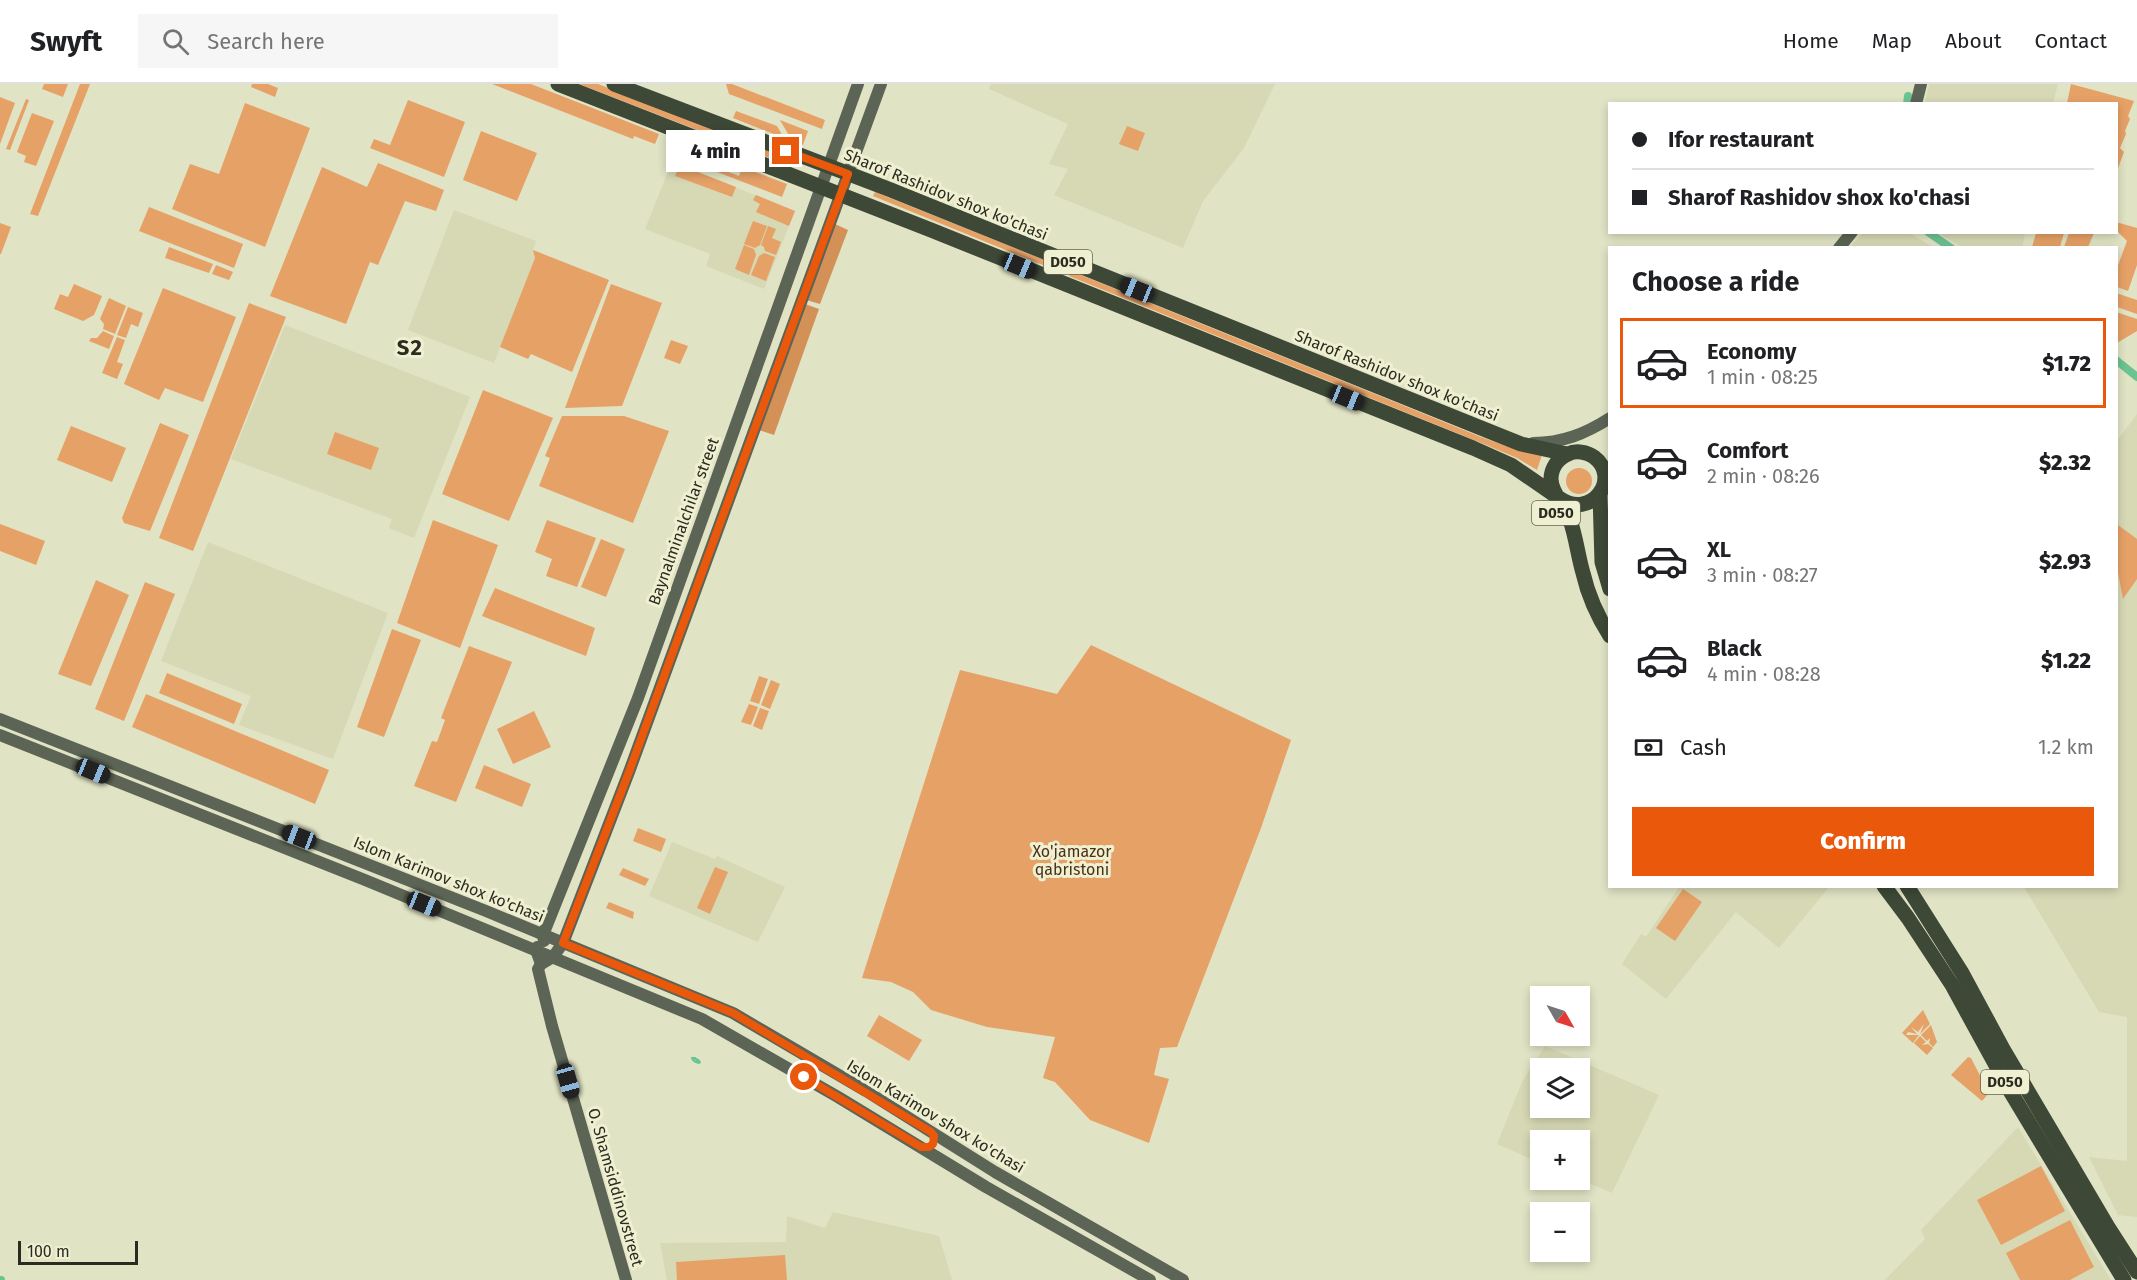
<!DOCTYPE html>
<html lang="en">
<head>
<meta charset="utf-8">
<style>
  :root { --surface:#fff; --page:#f6f6f6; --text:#202124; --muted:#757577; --line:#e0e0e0; --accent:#ea580c }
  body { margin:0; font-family:"Fira Sans",sans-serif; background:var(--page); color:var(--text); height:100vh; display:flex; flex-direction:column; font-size:22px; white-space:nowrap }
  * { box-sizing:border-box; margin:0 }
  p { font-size:20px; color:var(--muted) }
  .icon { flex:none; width:33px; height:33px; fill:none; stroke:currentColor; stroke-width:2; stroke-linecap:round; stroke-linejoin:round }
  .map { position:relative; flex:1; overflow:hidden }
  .sheet { position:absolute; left:1608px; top:162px; width:510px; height:642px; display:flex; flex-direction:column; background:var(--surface); border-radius:0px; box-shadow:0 3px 9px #0003 }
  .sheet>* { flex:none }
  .hud { position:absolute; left:1608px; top:18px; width:510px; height:132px; border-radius:0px; box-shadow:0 3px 9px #0003; display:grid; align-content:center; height:132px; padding:0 24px; background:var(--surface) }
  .needle { width:39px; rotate:129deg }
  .controls { position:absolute; left:1530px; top:902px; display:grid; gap:12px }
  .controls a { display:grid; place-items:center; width:60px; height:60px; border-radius:0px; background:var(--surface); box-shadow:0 3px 9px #0003; font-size:30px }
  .scale { position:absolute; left:18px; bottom:15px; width:120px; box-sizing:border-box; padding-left:6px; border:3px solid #2b2b20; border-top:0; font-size:16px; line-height:21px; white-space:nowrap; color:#2b2b20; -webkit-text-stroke:4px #eff0d2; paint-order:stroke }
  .end { position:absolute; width:27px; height:27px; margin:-14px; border:8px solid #ea580c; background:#fff; box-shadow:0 0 0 3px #fff }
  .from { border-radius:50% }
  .bubble { position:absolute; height:42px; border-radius:0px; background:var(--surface); box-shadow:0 3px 9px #0003; font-size:20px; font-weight:800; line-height:42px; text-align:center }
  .car { position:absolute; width:18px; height:36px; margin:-18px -9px; border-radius:8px; box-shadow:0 0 4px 2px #0007; background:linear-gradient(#222 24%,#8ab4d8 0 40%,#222 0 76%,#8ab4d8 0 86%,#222 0) }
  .hud b { display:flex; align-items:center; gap:21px; height:57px; font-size:22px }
  .hud b+b { border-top:2px solid var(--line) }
  .hud i { width:15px; height:15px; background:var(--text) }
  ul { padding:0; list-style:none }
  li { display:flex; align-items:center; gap:18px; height:90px; margin:0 12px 9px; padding:0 12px; border:3px solid transparent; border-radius:0px }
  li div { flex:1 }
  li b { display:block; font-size:22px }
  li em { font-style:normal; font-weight:800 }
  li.selected { border-color:var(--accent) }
  li>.icon { width:54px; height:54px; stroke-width:1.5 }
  h2 { padding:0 24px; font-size:27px; line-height:72px }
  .pay { display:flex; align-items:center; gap:15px; height:66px; padding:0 24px; font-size:22px }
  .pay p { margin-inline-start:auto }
  .action { display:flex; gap:12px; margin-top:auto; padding:12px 24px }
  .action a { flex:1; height:69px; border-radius:0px; background:var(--accent); color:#fff; font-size:24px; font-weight:800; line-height:69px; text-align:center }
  header { display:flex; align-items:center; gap:36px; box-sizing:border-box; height:84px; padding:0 30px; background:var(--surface); border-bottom:2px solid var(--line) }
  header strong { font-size:28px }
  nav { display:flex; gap:33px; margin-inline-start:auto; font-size:21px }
  .search { width:420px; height:54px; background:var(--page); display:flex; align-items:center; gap:15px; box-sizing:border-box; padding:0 21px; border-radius:0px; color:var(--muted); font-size:22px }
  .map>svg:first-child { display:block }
  .built { fill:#d7d8b4; fill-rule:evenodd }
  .green { fill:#e6a167 }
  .forest { fill:#d49157 }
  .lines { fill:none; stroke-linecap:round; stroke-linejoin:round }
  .stream { stroke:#6cc392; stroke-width:2 }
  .canal { stroke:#6cc392; stroke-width:8 }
  .secondary { stroke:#5b6455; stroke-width:12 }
  .primary { stroke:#3d4836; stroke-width:15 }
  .route { stroke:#ea580c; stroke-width:8 }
  .labels { text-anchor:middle; stroke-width:6; stroke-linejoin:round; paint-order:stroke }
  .shield { fill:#eff0d2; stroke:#665; stroke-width:1.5 }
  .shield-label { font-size:15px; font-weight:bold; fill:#2b2b20 }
  .street-label { font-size:16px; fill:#2b2b20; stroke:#eff0d2 }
  .park-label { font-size:16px; fill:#4c2f16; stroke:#eff0d2 }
  .district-label { font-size:22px; font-weight:bold; letter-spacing:1.5px; fill:#2b2b20; stroke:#eff0d2 }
</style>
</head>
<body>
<header>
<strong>Swyft</strong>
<div class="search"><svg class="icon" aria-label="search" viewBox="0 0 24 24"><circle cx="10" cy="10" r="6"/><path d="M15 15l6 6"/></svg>Search here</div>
<nav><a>Home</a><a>Map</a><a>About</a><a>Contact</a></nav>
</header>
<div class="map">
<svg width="2137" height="1196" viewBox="0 0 2137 1196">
  <rect width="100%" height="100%" fill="#e1e3c5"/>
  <!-- built -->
  <g class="built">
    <path d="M991,0H1275L1244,64L1203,117L1183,164L1054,111L1068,85L1049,80L1068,40L989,5Z"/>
    <path d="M1929,0H2058L2053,19H1925Z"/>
    <path d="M672,78L795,127L764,205L706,182L710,170L645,145Z"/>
    <path d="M454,126L536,157L533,166L535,174L494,279L408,246Z"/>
    <path d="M1863,149H1909L1933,163H1850Z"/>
    <path d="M1938,149L2025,148V149L2022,163L1963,164Z"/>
    <path d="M285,241L470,313L414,454L389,444L392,435L231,375Z"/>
    <path d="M2137,330V1133L2118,1131L2089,1073L2127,1077V933L2099,928L2024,803L2116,802V358Z"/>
    <path d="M208,458L388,529L333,675L239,641L251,612L161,577Z"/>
    <path d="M672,758L715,775L717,772L785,803L758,858L649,812Z"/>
    <path d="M1679,803H1829L1779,864L1736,828L1666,915L1622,880L1641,850L1646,853Z"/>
    <path d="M1545,962L1659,1011L1612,1109L1579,1095L1580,1056H1540V1079L1497,1060L1522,998ZM1540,984H1580V1023H1540Z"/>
    <path d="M2018,1043L2111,1196H1885L1925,1155L1921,1146Z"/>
    <path d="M833,1128L939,1152L952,1196H667L660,1159L786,1158L787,1132L825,1144Z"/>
  </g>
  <!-- green -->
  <g class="green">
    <path d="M44,0H68L63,13L42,5Z"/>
    <path d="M80,0H90L38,132L30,130Z"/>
    <path d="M252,0H268L278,4L275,13L251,3Z"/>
    <path d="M492,0H531L659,50L655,60L634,52L633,55Z"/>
    <path d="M579,0H598L796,76L798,80L793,83Z"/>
    <path d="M726,0H732L825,36L822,45L729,10Z"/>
    <path d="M2071,0L2134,17L2128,32L2130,35L2125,47L2126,50L2120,64L2124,68L2117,87L2118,21L2109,18L2067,19Z"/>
    <path d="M0,13L15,19L0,60Z"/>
    <path d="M26,15L29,16L10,66L6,65Z"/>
    <path d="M408,16L465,38L444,93L370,64L374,55L390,61Z"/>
    <path d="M245,19L310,44L265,163L172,125L190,80L219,90Z"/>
    <path d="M736,27L777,42L784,54L733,34Z"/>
    <path d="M32,29L54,37L36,82L24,78L26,72L17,68Z"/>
    <path d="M780,36L808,47L803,61L792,57Z"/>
    <path d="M1127,42L1145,49L1138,67L1119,60Z"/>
    <path d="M481,47L537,69L517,117L463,96Z"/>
    <path d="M378,79L444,106L436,127L405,117L378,181L370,178L346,240L270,212L322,83L367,103Z"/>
    <path d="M680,81L736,103L732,113L675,92Z"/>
    <path d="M742,83L787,100L782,113L717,88L718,84L739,92Z"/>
    <path d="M875,108L1067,185L1065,190L873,112Z"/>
    <path d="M756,111L795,127L789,142L756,128L760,120L753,116Z"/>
    <path d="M149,123L243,160L234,184L139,147Z"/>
    <path d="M753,137L767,142L760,161L755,164L744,160Z"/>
    <path d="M2116,138L2137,144V181L2128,207L2117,203V184L2127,157L2117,147Z"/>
    <path d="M0,139L11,143L1,170H0Z"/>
    <path d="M768,142L776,145L772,154L781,158L776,171L765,167L764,163L761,161Z"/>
    <path d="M2036,149H2064L2060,163H2032Z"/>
    <path d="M2069,149V148L2094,149L2088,163H2064Z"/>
    <path d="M744,161L754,165L756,171L749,191L735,185Z"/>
    <path d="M169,163L213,180L209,189L165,174Z"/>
    <path d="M533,166L609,196L572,288L531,270L528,275L500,263L535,174Z"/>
    <path d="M764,169L775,173L766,197L751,191L759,172Z"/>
    <path d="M216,181L233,188L229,196L212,190Z"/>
    <path d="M1071,187L1481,353L1520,367L1542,371L1537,386L1517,374L1479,358L1069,192Z"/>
    <path d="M74,200L102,212L94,231L83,237L54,225L60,210L68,213Z"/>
    <path d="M611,200L662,219L622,322L565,324Z"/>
    <path d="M163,204L236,233L203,318L165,304L159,316L124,300Z"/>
    <path d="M2116,209L2137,216V230L2117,223Z"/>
    <path d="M109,214L126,222L115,250L103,245L104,240L100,235Z"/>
    <path d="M249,219L286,233L193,467L159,454Z"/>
    <path d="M128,223L143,229L138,243L131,240L126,254L117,251Z"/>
    <path d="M2116,228L2137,235V247L2117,259Z"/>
    <path d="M103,247L114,252L109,265L89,257L91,254H97Z"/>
    <path d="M117,253L125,256L117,278L123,280L117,295L102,289Z"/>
    <path d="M671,256L688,262L680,280L664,274Z"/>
    <path d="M483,306L553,334L509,437L442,410Z"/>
    <path d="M562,332H624L669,347L633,439L539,402L550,374L545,372Z"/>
    <path d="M160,339L189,351L150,447L124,439L122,434Z"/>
    <path d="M71,342L126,364L112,398L57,376Z"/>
    <path d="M335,348L379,364L371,386L327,370Z"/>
    <circle cx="1579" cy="397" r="13"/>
    <path d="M433,436L498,461L460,564L397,539Z"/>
    <path d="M547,436L596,454L577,503L546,492L552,475L535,468Z"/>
    <path d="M0,440L45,457L36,481L0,467Z"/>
    <path d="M2118,441L2137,455V495L2123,515L2117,483Z"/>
    <path d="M601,455L625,465L606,513L581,503Z"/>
    <path d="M96,496L129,511L91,602L58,590Z"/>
    <path d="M145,498L175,510L124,637L95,625Z"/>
    <path d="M495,504L595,544L586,572L482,532Z"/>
    <path d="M392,545L421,556L384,653L357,643Z"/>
    <path d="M1091,561L1291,656L1261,744L1177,963L1160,964L1154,991L1169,995L1149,1059L1090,1036L1055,998L1043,994L1055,953L987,943L931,926L913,908L891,898L862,894L960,586L1057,610Z"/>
    <path d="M469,562L512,578L456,718L414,702L432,657L437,658L445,636L441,634Z"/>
    <path d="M167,589L242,620L234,640L159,609Z"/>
    <path d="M759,592L768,595L759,620L750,617Z"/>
    <path d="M771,596L780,600L770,625L761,621Z"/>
    <path d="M146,610L329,686L315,720L132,643Z"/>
    <path d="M749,620L758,623L751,641L741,638Z"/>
    <path d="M760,624L769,627L762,646L753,642Z"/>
    <path d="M534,627L551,663L513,680L497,645Z"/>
    <path d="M484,681L531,700L522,723L475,704Z"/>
    <path d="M638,744L666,755L661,768L633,757Z"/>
    <path d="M715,783L728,788L710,830L697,824Z"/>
    <path d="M623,784L649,795L645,802L619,791Z"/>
    <path d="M1683,805L1702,818L1675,857L1656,844Z"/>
    <path d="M609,818L634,828L633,835L606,824Z"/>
    <path d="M1923,926L1930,940L1920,950L1924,940L1918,948L1911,943L1917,950L1908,948L1906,951H1919L1913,959L1902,949Z"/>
    <path d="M879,931L922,956L909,977L867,952Z"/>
    <path d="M1931,941L1937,958L1933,963L1929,959L1930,954L1927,957L1921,951Z"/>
    <path d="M1920,952L1926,958L1922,961L1928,960L1933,964L1927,971L1914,959Z"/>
    <path d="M1968,973L1971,974L1989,1009L1982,1017L1951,991Z"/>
    <path d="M2041,1082L2065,1127L2001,1161L1977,1116Z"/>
    <path d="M2070,1136L2094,1183L2070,1196H2020L2006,1169Z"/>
    <path d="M785,1171L787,1196H677L676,1178Z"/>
  </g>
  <!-- forest -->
  <g class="forest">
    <path d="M835,140L848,146L820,220L806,216Z"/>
    <path d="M805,220L819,225L774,351L759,346Z"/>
  </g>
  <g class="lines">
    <!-- stream -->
    <g class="stream">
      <path d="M692,974H695L693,976Z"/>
      <path d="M695,974L698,976L696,978L694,977Z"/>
      <path d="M698,976L700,978L699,979L696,978Z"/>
    </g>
    <!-- canal -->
    <g class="canal">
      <path d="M1907,20L1908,12"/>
      <path d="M1928,148L1951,164"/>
      <path d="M2116,276L2137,293"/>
      <path d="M0,1196H1"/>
    </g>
    <!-- secondary -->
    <g class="secondary">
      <path d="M1916,20L1921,0"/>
      <path d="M1839,164L1852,148"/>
      <path d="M1533,359C1562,359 1585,350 1610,334"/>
      <path d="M0,635L486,827L733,929L866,1007L995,1088L1183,1196"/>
      <path d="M0,651L365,796L702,935L838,1013L986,1103L1150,1196"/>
      <path d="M544,857L543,851L638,614L858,0"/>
      <path d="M537,863L536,866L541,880L553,873L563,859L629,688L881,0"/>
      <path d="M541,880L538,885L552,942L626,1196"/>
    </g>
    <!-- primary -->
    <g class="primary">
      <path d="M558,0L931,146L1473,364L1511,381L1559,414C1591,437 1622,394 1594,373C1587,368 1576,366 1568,370C1558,374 1551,384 1551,395C1551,409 1565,422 1570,436C1576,453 1578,472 1583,489C1588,511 1598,533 1610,552"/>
      <path d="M614,0L891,106L1481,344L1521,360L1567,370"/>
      <path d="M1600,410L1602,478L1610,505"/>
      <path d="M1884,802L1908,834L1952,901L2010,1007L2124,1196"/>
      <path d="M1907,802L1962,889L2003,965L2108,1143L2137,1188"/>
    </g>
  </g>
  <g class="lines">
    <!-- route -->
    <path class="route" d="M786,67L848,90L629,688L563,859L733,929L931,1048L934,1052L933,1060L929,1063H921L804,993"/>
  </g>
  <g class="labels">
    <!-- shield labels -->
    <g class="shield">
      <rect x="1044" y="166" width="48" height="24" rx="4.5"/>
      <rect x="1532" y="417" width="48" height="24" rx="4.5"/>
      <rect x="1981" y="986" width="48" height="24" rx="4.5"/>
    </g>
    <g class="shield-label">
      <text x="1068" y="183">D050</text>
      <text x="1556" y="434">D050</text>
      <text x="2005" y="1003">D050</text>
    </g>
    <!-- street labels -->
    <g class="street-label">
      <text transform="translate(946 110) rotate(22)" y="6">Sharof Rashidov shox ko'chasi</text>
      <text transform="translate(1397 291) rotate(22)" y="6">Sharof Rashidov shox ko'chasi</text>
      <text transform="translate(683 437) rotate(-70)" y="6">Baynalminalchilar street</text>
      <text transform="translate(449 795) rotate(22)" y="6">Islom Karimov shox ko'chasi</text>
      <text transform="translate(936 1032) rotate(31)" y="6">Islom Karimov shox ko'chasi</text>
      <text transform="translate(616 1103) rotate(74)" y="6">O. Shamsiddinovstreet</text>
    </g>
    <!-- park labels -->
    <g class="park-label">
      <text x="1072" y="773">Xo'jamazor<tspan x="1072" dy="18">qabristoni</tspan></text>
    </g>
    <!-- district labels -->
    <g class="district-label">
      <text x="410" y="271">S2</text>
    </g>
  </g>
</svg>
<div class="controls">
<a><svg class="needle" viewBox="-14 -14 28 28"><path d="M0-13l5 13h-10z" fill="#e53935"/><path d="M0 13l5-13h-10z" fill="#757577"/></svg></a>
<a><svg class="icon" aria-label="layers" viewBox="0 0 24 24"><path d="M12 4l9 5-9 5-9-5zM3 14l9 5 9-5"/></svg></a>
<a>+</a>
<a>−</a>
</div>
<div class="scale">100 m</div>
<i class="end from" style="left:804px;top:993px"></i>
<i class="end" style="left:786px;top:67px"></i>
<div class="bubble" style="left:666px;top:46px;width:99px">4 min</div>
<i class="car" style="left:1019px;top:182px;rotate:113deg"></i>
<i class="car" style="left:1137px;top:206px;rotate:292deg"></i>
<i class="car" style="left:1347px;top:314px;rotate:112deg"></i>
<i class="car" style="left:93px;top:687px;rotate:112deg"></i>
<i class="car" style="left:299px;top:753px;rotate:291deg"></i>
<i class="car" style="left:424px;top:820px;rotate:112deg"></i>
<i class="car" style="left:568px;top:997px;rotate:164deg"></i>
<div class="hud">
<b><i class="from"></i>Ifor restaurant</b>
<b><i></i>Sharof Rashidov shox ko'chasi</b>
</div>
<section class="sheet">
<h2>Choose a ride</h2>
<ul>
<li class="selected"><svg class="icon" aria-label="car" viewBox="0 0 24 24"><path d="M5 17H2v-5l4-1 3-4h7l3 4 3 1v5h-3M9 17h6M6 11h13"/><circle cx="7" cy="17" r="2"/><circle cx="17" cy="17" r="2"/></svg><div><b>Economy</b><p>1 min · 08:25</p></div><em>$1.72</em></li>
<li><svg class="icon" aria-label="car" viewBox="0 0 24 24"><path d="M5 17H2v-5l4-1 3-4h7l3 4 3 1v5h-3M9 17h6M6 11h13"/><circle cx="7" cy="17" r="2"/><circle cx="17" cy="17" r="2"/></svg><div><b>Comfort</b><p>2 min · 08:26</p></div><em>$2.32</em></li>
<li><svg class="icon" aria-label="car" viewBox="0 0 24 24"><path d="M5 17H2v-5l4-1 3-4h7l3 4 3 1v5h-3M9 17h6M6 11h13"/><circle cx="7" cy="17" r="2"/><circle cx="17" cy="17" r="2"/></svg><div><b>XL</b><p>3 min · 08:27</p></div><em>$2.93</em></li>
<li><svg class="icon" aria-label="car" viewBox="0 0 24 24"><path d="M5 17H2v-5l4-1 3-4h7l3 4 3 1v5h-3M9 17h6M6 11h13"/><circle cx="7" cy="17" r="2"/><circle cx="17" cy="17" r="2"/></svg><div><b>Black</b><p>4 min · 08:28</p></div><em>$1.22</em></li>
</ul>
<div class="pay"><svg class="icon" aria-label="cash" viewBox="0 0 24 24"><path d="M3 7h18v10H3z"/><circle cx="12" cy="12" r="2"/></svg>Cash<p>1.2 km</p></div>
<div class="action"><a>Confirm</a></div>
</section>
</div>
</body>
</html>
